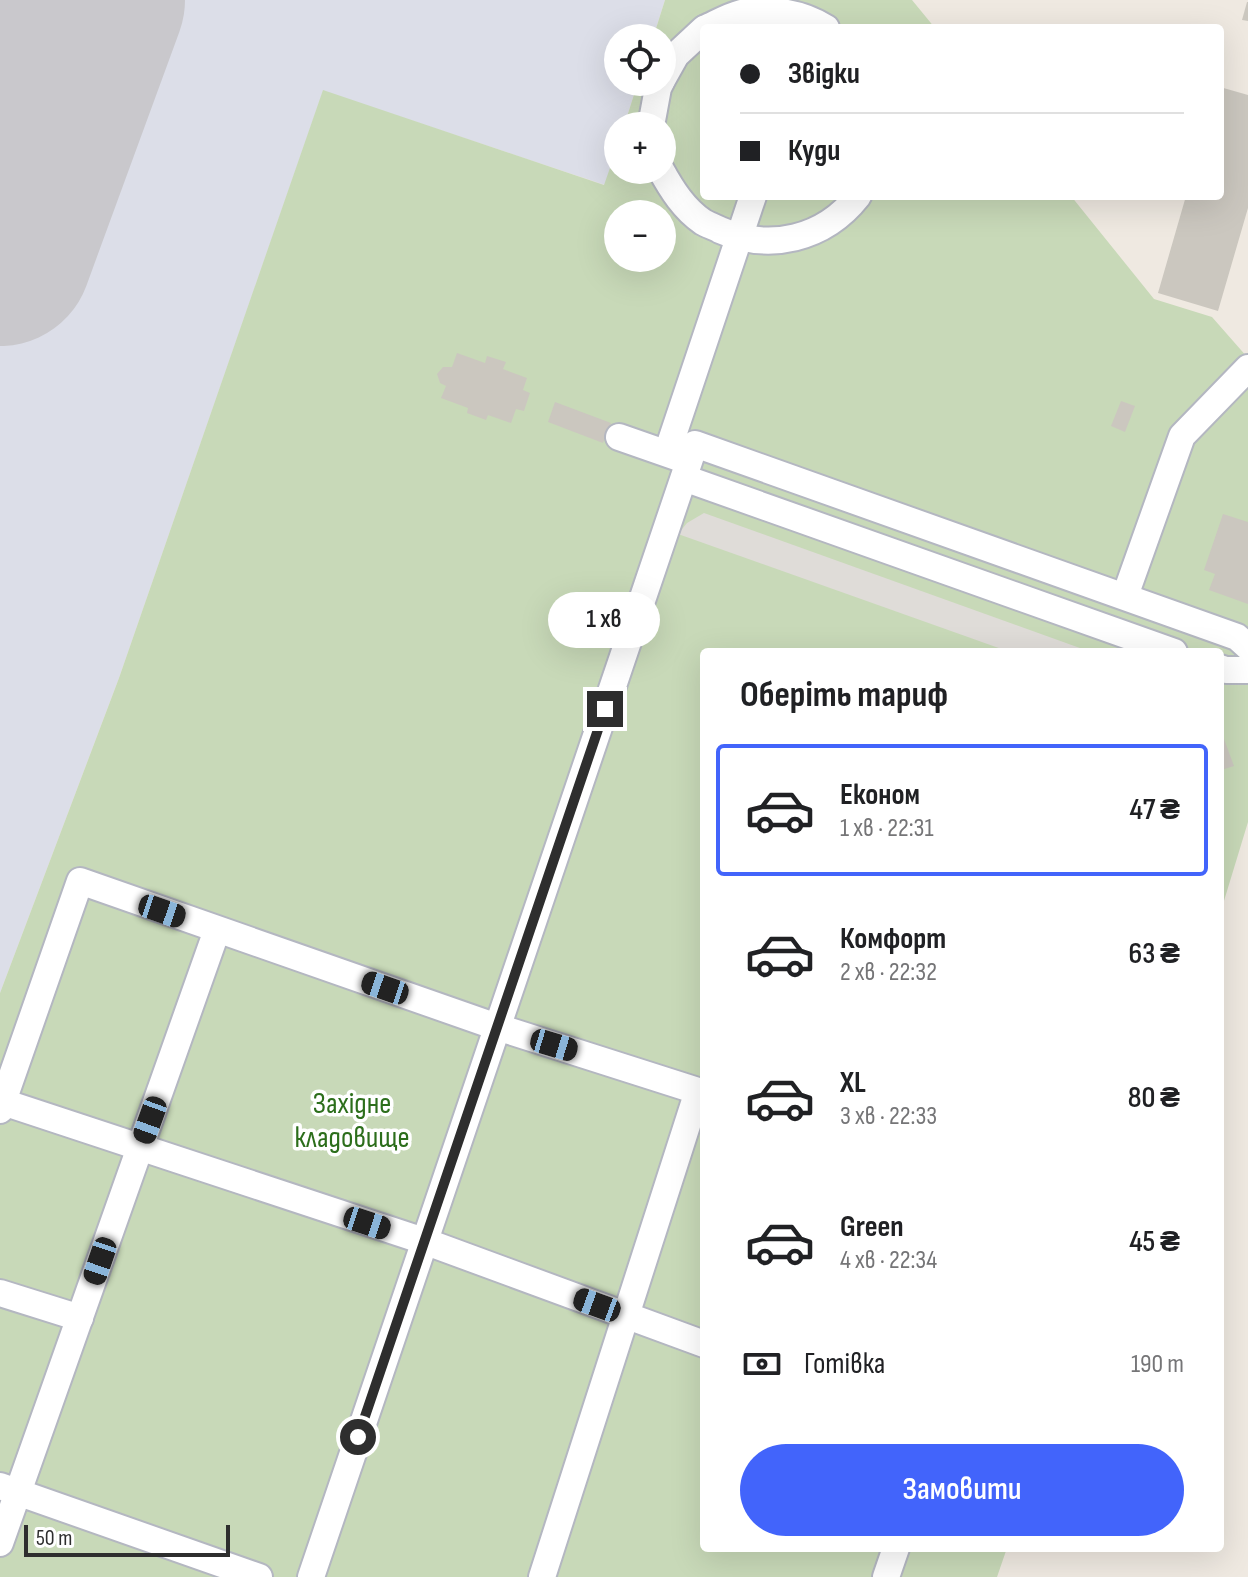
<!DOCTYPE html>
<html lang="uk">
<head>
<meta charset="utf-8">
<style>
  :root { --surface:#fff; --page:#f6f6f6; --text:#202124; --muted:#757577; --line:#e0e0e0; --accent:#4264fb }
  body { margin:0; font-family:"Sofia Sans Condensed",sans-serif; background:var(--page); color:var(--text); height:100vh; display:flex; flex-direction:column; font-size:30px; white-space:nowrap }
  * { box-sizing:border-box; margin:0 }
  p { font-size:26px; color:var(--muted) }
  .icon { flex:none; width:44px; height:44px; fill:none; stroke:currentColor; stroke-width:2; stroke-linecap:round; stroke-linejoin:round }
  .map { position:relative; flex:1; overflow:hidden }
  .sheet { position:absolute; left:700px; top:648px; width:524px; height:904px; display:flex; flex-direction:column; background:var(--surface); border-radius:8px; box-shadow:0 8px 32px #0002 }
  .sheet>* { flex:none }
  .hud { position:absolute; left:700px; top:24px; width:524px; height:176px; border-radius:8px; box-shadow:0 8px 32px #0002; display:grid; align-content:center; height:176px; padding:0 40px; background:var(--surface) }
  .fabs { position:absolute; left:604px; top:24px; display:grid; gap:16px }
  .fabs a { display:grid; place-items:center; width:72px; height:72px; border-radius:50%; background:var(--surface); box-shadow:0 8px 32px #0002; font-size:40px }
  .scale { position:absolute; left:24px; bottom:20px; width:206px; box-sizing:border-box; padding-left:8px; border:4px solid #2e2e2e; border-top:0; font-size:22px; line-height:28px; white-space:nowrap; color:#2e2e2e; -webkit-text-stroke:6px #fff; paint-order:stroke }
  .end { position:absolute; width:36px; height:36px; margin:-18px; border:10px solid #2e2e2e; background:#fff; box-shadow:0 0 0 4px #fff }
  .from { border-radius:50% }
  .bubble { position:absolute; height:56px; border-radius:28px; background:var(--surface); box-shadow:0 8px 32px #0002; font-size:26px; font-weight:600; line-height:56px; text-align:center }
  .car { position:absolute; width:24px; height:48px; margin:-24px -12px; border-radius:10px; box-shadow:0 0 6px 2px #0007; background:linear-gradient(#222 24%,#8ab4d8 0 40%,#222 0 76%,#8ab4d8 0 86%,#222 0) }
  .hud b { display:flex; align-items:center; gap:28px; height:76px; font-size:30px }
  .hud b+b { border-top:2px solid var(--line) }
  .hud i { width:20px; height:20px; background:var(--text) }
  ul { padding:0; list-style:none }
  li { display:flex; align-items:center; gap:24px; height:132px; margin:0 16px 12px; padding:0 24px; border:4px solid transparent; border-radius:8px }
  li div { flex:1 }
  li b { display:block; font-size:30px }
  li em { font-style:normal; font-weight:600 }
  li.current { border-color:var(--accent) }
  li>.icon { width:72px; height:72px; stroke-width:1.5 }
  h2 { padding:0 40px; font-size:36px; line-height:96px }
  .pay { display:flex; align-items:center; gap:20px; height:88px; padding:0 40px; font-size:30px }
  .pay p { margin-inline-start:auto }
  .primary-button { display:flex; gap:16px; margin-top:auto; padding:16px 40px }
  .primary-button a { flex:1; height:92px; border-radius:48px; background:var(--accent); color:#fff; font-size:32px; font-weight:600; line-height:92px; text-align:center }
  .map>svg:first-child { display:block }
  .airport { fill:#dcdee8 }
  .cemetery { fill:#c8d9b8; fill-rule:evenodd }
  .plaza { fill:#dfdcd8 }
  .lines { fill:none; stroke-linecap:round; stroke-linejoin:round }
  .runway { stroke:#c9c8cc; stroke-width:184 }
  .building { fill:#cbc7bf }
  .minor-casing { stroke:#b4b7c1; stroke-width:30 }
  .minor { stroke:#fff; stroke-width:26 }
  .route { stroke:#2e2e2e; stroke-width:10 }
  .labels { text-anchor:middle; stroke-width:7; stroke-linejoin:round; paint-order:stroke }
  .park-label { font-size:30px; fill:#2c6e1b; stroke:#fff }
</style>
</head>
<body>
<div class="map">
<svg width="1248" height="1577" viewBox="0 0 1248 1577">
  <rect width="100%" height="100%" fill="#efe9e1"/>
  <!-- airport -->
  <path class="airport" d="M0,0H665L653,38H618V82H638L624,126H618V145L605,185L323,91L119,678L0,993Z"/>
  <!-- cemetery -->
  <path class="cemetery" d="M665,0H912L935,28H704V196H1071L1154,299L1212,317L1248,358V822L1220,914V652H704V1548H1007L997,1577H0V993L119,678L323,90L604,185L618,145V170H662V126H624L638,82H662V38H653ZM618,214H662V258H618Z"/>
  <!-- plaza -->
  <path class="plaza" d="M704,513L1091,652H1010L678,534L687,523Z"/>
  <g class="lines">
    <!-- runway -->
    <path class="runway" d="M0,254L93,0"/>
  </g>
  <!-- building -->
  <g class="building">
    <path d="M1247,2H1248V21L1242,20Z"/>
    <path d="M1220,87L1248,95V208L1218,311L1158,293L1186,196H1220Z"/>
    <path d="M457,353L485,363L487,356L506,362L503,369L527,378L523,390L530,393L524,411L516,409L511,423L488,415L486,420L467,413L468,408L441,398L446,386L440,383L437,374L443,367H452Z"/>
    <path d="M1121,401L1135,406L1125,432L1111,426Z"/>
    <path d="M555,402L611,423L603,443L548,422Z"/>
    <path d="M1223,514L1248,522V604L1209,590L1215,574L1204,570Z"/>
    <path d="M1220,728L1234,766L1221,770L1220,766Z"/>
  </g>
  <g class="lines">
    <!-- minor casing -->
    <g class="minor-casing">
      <g id="minor">
        <path d="M706,28C717,23 729,16 741,13C770,8 801,12 826,28"/>
        <path d="M662,80L676,55L704,29"/>
        <path d="M651,126L658,88L661,82"/>
        <path d="M661,170C672,190 684,209 703,222C708,225 715,227 720,230C770,252 824,239 858,196"/>
        <path d="M619,437L682,459"/>
        <path d="M667,453L753,196"/>
        <path d="M684,478L1174,652"/>
        <path d="M1125,596L1182,436L1248,368"/>
        <path d="M1220,668L1226,670H1248"/>
        <path d="M3,1102L424,1241L704,1344"/>
        <path d="M0,1110L80,881L497,1027L704,1093"/>
        <path d="M0,1293L80,1318"/>
        <path d="M0,1486L259,1577"/>
        <path d="M0,1543L217,930"/>
        <path d="M311,1577L695,444L1237,637L1248,647"/>
        <path d="M542,1577L698,1091"/>
        <path d="M886,1577L896,1548"/>
      </g>
    </g>
    <!-- minor -->
    <use href="#minor" class="minor"/>
  </g>
  <g class="lines">
    <!-- route -->
    <path class="route" d="M358,1437L605,709"/>
  </g>
  <g class="labels">
    <!-- park labels -->
    <g class="park-label">
      <text x="352" y="1113">Західне<tspan x="352" dy="34">кладовище</tspan></text>
    </g>
  </g>
</svg>
<div class="fabs">
<a><svg class="icon" aria-label="locate" viewBox="0 0 24 24"><circle cx="12" cy="12" r="6"/><path d="M12 2v4M12 18v4M2 12h4M18 12h4"/></svg></a>
<a>+</a>
<a>−</a>
</div>
<div class="scale">50 m</div>
<i class="end from" style="left:358px;top:1437px"></i>
<i class="end" style="left:605px;top:709px"></i>
<div class="bubble" style="left:548px;top:592px;width:112px">1 хв</div>
<i class="car" style="left:162px;top:911px;rotate:109deg"></i>
<i class="car" style="left:385px;top:988px;rotate:289deg"></i>
<i class="car" style="left:554px;top:1045px;rotate:107deg"></i>
<i class="car" style="left:150px;top:1120px;rotate:200deg"></i>
<i class="car" style="left:367px;top:1223px;rotate:108deg"></i>
<i class="car" style="left:100px;top:1261px;rotate:199deg"></i>
<i class="car" style="left:597px;top:1305px;rotate:290deg"></i>
<div class="hud">
<b><i class="from"></i>Звідки</b>
<b><i></i>Куди</b>
</div>
<section class="sheet">
<h2>Оберіть тариф</h2>
<ul>
<li class="current"><svg class="icon" aria-label="car" viewBox="0 0 24 24"><path d="M5 17H2v-5l4-1 3-4h7l3 4 3 1v5h-3M9 17h6M6 11h13"/><circle cx="7" cy="17" r="2"/><circle cx="17" cy="17" r="2"/></svg><div><b>Економ</b><p>1 хв · 22:31</p></div><em>47 ₴</em></li>
<li><svg class="icon" aria-label="car" viewBox="0 0 24 24"><path d="M5 17H2v-5l4-1 3-4h7l3 4 3 1v5h-3M9 17h6M6 11h13"/><circle cx="7" cy="17" r="2"/><circle cx="17" cy="17" r="2"/></svg><div><b>Комфорт</b><p>2 хв · 22:32</p></div><em>63 ₴</em></li>
<li><svg class="icon" aria-label="car" viewBox="0 0 24 24"><path d="M5 17H2v-5l4-1 3-4h7l3 4 3 1v5h-3M9 17h6M6 11h13"/><circle cx="7" cy="17" r="2"/><circle cx="17" cy="17" r="2"/></svg><div><b>XL</b><p>3 хв · 22:33</p></div><em>80 ₴</em></li>
<li><svg class="icon" aria-label="car" viewBox="0 0 24 24"><path d="M5 17H2v-5l4-1 3-4h7l3 4 3 1v5h-3M9 17h6M6 11h13"/><circle cx="7" cy="17" r="2"/><circle cx="17" cy="17" r="2"/></svg><div><b>Green</b><p>4 хв · 22:34</p></div><em>45 ₴</em></li>
</ul>
<div class="pay"><svg class="icon" aria-label="cash" viewBox="0 0 24 24"><path d="M3 7h18v10H3z"/><circle cx="12" cy="12" r="2"/></svg>Готівка<p>190 m</p></div>
<div class="primary-button"><a>Замовити</a></div>
</section>
</div>
</body>
</html>
